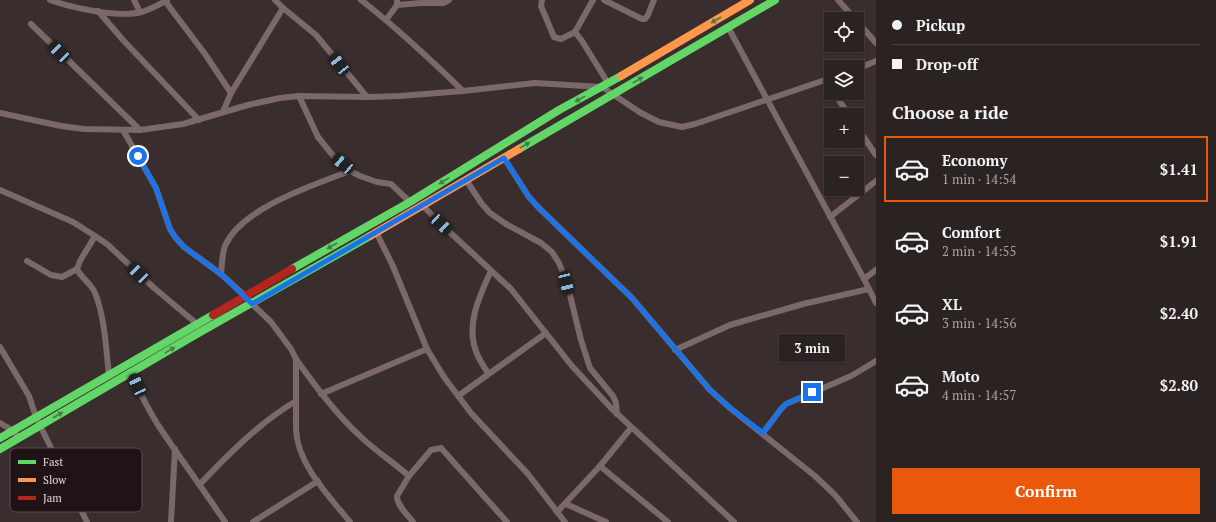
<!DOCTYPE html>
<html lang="en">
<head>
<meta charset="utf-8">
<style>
  :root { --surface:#2b2222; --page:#332a2a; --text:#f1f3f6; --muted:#a6a4a5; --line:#473f40; --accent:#ea580c }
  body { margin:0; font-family:"PT Serif",serif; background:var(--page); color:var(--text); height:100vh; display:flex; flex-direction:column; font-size:15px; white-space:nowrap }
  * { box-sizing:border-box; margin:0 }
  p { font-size:13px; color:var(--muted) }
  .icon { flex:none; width:22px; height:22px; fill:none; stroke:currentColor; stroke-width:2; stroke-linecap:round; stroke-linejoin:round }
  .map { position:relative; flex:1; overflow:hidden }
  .panel { display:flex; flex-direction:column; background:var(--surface); width:340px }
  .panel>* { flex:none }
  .banner { display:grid; align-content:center; height:88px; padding:0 16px; background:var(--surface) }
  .fabs { position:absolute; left:824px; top:12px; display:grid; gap:8px }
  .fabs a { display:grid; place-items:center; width:40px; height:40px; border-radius:0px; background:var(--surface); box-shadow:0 1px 3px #0004,0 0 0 1px var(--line); font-size:20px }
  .end { position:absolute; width:18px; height:18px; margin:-9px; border:5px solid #1a73e8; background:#fff; box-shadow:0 0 0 2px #fff }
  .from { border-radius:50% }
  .bubble { position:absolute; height:28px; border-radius:0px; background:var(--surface); box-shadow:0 1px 3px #0004,0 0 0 1px var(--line); font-size:13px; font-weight:600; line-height:28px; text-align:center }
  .car { position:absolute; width:12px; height:24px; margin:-12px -6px; border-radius:5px; box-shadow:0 0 3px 1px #0007; background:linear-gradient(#222 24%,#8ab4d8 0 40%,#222 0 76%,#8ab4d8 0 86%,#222 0) }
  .banner b { display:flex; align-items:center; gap:14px; height:38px; font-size:15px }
  .banner b+b { border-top:1px solid var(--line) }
  .banner i { width:10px; height:10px; background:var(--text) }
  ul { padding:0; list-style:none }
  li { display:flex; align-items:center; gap:12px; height:66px; margin:0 8px 6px; padding:0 8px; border:2px solid transparent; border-radius:0px }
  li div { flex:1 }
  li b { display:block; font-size:15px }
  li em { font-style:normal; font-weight:600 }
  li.active { border-color:var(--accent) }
  li>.icon { width:36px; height:36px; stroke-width:1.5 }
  h2 { padding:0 16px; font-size:18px; line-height:48px }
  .action { display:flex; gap:8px; margin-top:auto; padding:8px 16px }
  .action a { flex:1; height:46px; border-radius:0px; background:var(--accent); color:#fff; font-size:16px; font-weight:600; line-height:46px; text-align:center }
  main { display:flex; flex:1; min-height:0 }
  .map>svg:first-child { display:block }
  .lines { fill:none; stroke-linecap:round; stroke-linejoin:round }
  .street { stroke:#7a686a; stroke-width:6 }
  .fast { stroke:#63d668; stroke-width:8 }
  .slow { stroke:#ff974d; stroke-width:8 }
  .jam { stroke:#b3261e; stroke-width:8 }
  .oneway { fill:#447e43 }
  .route { stroke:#1a73e8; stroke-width:5 }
  .key { fill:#1f1315; stroke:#5b4e50; stroke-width:1 }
  .key-label { font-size:11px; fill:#e7d7d8 }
</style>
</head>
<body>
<main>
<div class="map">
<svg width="876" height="522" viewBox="0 0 876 522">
  <rect width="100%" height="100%" fill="#392d2e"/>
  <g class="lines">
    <!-- street -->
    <g class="street">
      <path d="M50,0C72,8 119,18 142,12C151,9 159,5 167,0"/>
      <path d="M134,0L140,12"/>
      <path d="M275,0L283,8L316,35L367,97"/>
      <path d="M361,0C397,28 430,59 463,91"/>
      <path d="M542,0L541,6L554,37L561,39L575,32"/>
      <path d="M593,0L575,32L582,41L608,83"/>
      <path d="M604,0L642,19H645L648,15L654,0"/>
      <path d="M838,0L855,19"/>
      <path d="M165,1L205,54L231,93"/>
      <path d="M397,5L421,3H444L449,0"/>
      <path d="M98,11L123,40L199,120"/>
      <path d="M386,20L397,5V0"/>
      <path d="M857,21L876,43"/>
      <path d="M31,24L140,130"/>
      <path d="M728,27L864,279L876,303"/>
      <path d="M857,69L876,61"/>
      <path d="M825,81L831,89"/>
      <path d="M834,93L849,115"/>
      <path d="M299,96L318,137L335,158L350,171L360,176L377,182L391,184L410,202"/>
      <path d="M223,112L231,93L283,8"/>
      <path d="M0,113L61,126L84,129L140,130L183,124L248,105L280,98L299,96L367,97L400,96L463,91L535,83L602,87L641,113L659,122L682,127L695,124L831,78"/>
      <path d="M857,127L876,155"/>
      <path d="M123,130L156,188L170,229L175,237L184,247L221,274L245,296L252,304L271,322L291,349L296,359V429C297,464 329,496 350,522"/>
      <path d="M504,158L529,197L539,208L632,298L710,390L730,408L815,476L835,495L857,522"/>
      <path d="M466,180L482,204L490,213L506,224L541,243L552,252L559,263L567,283L581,340L590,368L613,396L616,403L617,414"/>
      <path d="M0,190L73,222L95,236L107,244L153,287L197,324"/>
      <path d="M423,206L441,224L511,289L572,366L612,409L734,522"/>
      <path d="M830,217L876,181"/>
      <path d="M376,232L392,264L427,349L444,377L471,413L528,474L565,522"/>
      <path d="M95,236L80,261L77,269C81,278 91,283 95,293C105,317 106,350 109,375"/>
      <path d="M27,261L51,275L62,277L77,269"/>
      <path d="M221,274C222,265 222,254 225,246C241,208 314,185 350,171"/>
      <path d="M864,279L876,270"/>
      <path d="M0,347L29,396L36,417L87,522"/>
      <path d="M675,350L730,325L803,304L869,289"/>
      <path d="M296,359C315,386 335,413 359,435C374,450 393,462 409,476L397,496C397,506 408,515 413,522"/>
      <path d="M131,373C139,391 148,409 158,425C180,458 203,489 225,522"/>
      <path d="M488,373C484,367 480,361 477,354C465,326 479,297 491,271"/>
      <path d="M321,394L427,349"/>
      <path d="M458,396L546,333"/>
      <path d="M0,423L12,430L19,438"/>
      <path d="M763,433L781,409L786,404L851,376L876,361"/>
      <path d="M600,466L668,522"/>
      <path d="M409,476L431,450L441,448L507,522"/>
      <path d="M200,484C230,453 259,423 296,401"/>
      <path d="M566,504L606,522"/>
      <path d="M557,512L600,466L631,428"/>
      <path d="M171,522L175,449"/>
      <path d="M253,522L318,481"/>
    </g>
    <!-- fast -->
    <g class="fast">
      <path d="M519,149L775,0"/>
      <path d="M292,269L410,202L559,110L621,76"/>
      <path d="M0,438L213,315"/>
      <path d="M0,449L195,335L370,236"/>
    </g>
    <!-- slow -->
    <g class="slow">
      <path d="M621,76L750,0"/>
      <path d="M370,236L519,149"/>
    </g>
    <!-- jam -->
    <path class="jam" d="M213,315L292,269"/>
  </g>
  <!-- one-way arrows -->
  <defs><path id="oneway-solid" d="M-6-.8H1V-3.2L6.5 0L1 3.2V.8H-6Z"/></defs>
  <g class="oneway">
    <use href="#oneway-solid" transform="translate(716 20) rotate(150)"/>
    <use href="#oneway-solid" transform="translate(638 80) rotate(-30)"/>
    <use href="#oneway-solid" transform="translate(580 99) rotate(151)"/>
    <use href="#oneway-solid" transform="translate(525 145) rotate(-31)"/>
    <use href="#oneway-solid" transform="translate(444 181) rotate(149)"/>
    <use href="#oneway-solid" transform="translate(332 246) rotate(150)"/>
    <use href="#oneway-solid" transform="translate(170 350) rotate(-31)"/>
    <use href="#oneway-solid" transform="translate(58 415) rotate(-30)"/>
  </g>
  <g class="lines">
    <!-- route -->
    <path class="route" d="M138,156L156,188L170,229L175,237L184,247L221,274L252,304L504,158L529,197L539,208L632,298L710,390L730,408L763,433L781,409L786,404L812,392"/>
  </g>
  <!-- legend -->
  <rect x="10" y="448" width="132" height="64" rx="6" class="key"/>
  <rect x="18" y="460" width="18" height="4" fill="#63d668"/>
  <rect x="18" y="478" width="18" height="4" fill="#ff974d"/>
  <rect x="18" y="496" width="18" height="4" fill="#b3261e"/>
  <g class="key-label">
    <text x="43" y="466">Fast</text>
    <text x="43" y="484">Slow</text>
    <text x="43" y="502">Jam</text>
  </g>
</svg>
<div class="fabs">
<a><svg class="icon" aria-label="locate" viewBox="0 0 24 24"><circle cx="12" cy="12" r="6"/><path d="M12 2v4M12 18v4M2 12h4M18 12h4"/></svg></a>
<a><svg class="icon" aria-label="layers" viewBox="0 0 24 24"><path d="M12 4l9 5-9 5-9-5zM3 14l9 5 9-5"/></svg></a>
<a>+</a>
<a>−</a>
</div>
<i class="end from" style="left:138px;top:156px"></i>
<i class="end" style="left:812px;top:392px"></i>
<div class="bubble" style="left:779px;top:334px;width:66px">3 min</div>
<i class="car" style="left:59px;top:52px;rotate:315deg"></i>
<i class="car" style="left:339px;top:64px;rotate:322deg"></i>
<i class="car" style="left:343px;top:164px;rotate:310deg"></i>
<i class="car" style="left:441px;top:224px;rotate:133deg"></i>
<i class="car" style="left:138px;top:273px;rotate:314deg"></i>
<i class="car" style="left:566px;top:283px;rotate:166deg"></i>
<i class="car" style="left:137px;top:385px;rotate:335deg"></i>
</div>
<section class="panel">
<div class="banner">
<b><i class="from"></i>Pickup</b>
<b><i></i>Drop-off</b>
</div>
<h2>Choose a ride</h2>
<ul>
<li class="active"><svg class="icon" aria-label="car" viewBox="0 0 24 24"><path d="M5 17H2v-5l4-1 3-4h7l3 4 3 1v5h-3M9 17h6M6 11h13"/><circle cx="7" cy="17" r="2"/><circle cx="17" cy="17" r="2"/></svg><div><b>Economy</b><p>1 min · 14:54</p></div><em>$1.41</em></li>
<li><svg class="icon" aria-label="car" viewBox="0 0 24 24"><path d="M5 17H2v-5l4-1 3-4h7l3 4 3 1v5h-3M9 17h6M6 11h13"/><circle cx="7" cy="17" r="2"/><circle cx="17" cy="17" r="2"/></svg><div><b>Comfort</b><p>2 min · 14:55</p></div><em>$1.91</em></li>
<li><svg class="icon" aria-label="car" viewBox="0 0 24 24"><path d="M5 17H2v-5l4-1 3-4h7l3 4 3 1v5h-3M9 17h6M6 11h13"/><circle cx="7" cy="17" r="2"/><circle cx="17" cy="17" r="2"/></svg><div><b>XL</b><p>3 min · 14:56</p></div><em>$2.40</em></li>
<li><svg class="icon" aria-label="car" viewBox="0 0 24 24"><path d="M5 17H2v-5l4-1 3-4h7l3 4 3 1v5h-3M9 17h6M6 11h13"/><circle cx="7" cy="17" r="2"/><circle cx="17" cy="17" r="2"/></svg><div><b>Moto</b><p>4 min · 14:57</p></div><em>$2.80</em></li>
</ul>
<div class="action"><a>Confirm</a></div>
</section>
</main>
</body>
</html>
